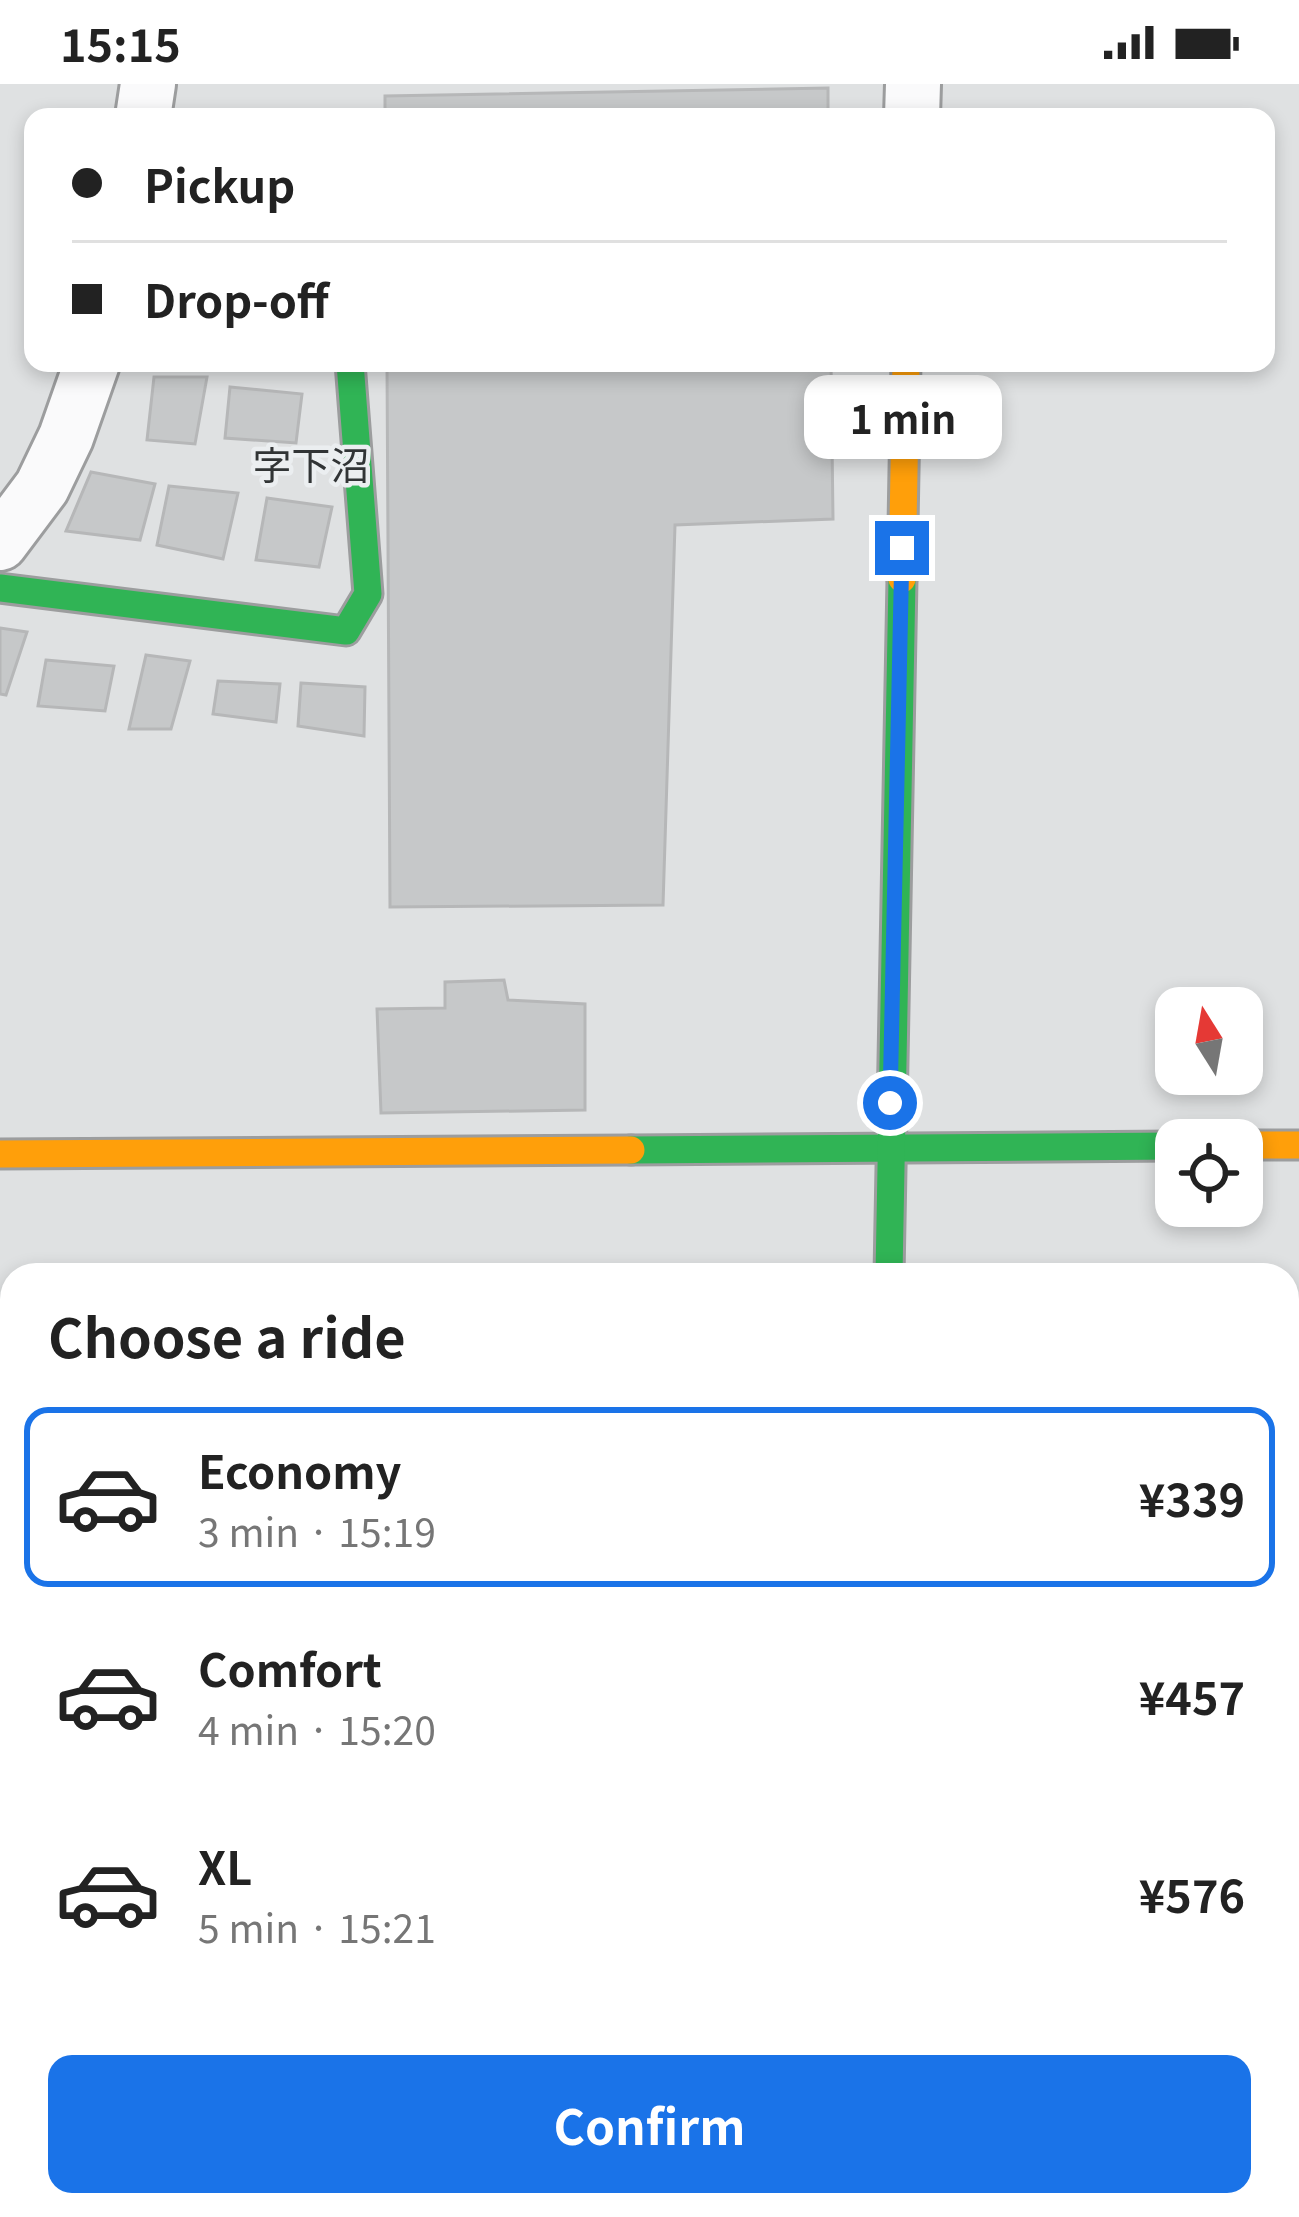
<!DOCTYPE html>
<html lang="en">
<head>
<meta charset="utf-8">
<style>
  :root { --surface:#fff; --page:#f2f2f2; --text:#222; --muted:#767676; --line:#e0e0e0; --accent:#1a73e8 }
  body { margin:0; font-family:Georgia,"Noto Sans JP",serif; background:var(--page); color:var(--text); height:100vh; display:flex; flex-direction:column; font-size:45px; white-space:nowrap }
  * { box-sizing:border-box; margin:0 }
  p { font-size:39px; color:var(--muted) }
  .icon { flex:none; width:66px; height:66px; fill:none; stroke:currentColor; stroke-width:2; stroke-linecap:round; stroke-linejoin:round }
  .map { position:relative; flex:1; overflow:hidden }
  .side { position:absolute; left:0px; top:1179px; width:1299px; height:954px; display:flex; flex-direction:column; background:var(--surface); border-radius:36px 36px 0 0; box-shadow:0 6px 18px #0003 }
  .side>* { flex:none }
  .top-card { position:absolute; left:24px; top:24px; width:1251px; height:264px; border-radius:24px; box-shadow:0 6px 18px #0003; display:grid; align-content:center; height:264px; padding:0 48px; background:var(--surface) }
  .needle { width:78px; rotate:349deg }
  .buttons { position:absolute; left:1155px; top:903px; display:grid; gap:24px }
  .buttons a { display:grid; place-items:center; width:108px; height:108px; border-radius:24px; background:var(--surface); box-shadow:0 6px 18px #0003; font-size:60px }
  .end { position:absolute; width:54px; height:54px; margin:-27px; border:15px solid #1a73e8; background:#fff; box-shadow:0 0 0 6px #fff }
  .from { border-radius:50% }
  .bubble { position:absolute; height:84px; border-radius:24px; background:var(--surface); box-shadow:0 6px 18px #0003; font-size:39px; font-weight:700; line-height:84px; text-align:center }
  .top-card b { display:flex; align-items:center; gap:42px; height:114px; font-size:45px }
  .top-card b+b { border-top:3px solid var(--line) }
  .top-card i { width:30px; height:30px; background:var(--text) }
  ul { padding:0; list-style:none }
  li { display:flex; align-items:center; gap:36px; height:180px; margin:0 24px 18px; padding:0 24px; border:6px solid transparent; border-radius:24px }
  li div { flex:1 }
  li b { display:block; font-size:45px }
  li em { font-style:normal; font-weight:700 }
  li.current { border-color:var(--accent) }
  li>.icon { width:108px; height:108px; stroke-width:1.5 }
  h2 { padding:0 48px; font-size:54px; line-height:144px }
  .action { display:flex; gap:24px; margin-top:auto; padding:24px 48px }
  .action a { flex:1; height:138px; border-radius:24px; background:var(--accent); color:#fff; font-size:48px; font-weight:700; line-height:138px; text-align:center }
  .status { display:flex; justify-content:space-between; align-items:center; height:84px; padding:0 60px; background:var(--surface); direction:ltr }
  .status svg { height:33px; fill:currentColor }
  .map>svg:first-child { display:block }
  .green { fill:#b7dff2 }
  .building { fill:#c6c8c9; stroke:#b6b7b8; stroke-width:3 }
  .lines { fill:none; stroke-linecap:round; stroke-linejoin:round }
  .street-casing { stroke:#9c9d9e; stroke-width:60 }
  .fast-casing { stroke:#9c9d9e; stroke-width:33 }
  .slow-casing { stroke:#9c9d9e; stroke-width:33 }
  .street { stroke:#fafafb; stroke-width:54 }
  .fast { stroke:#30b455; stroke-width:27 }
  .slow { stroke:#ff9f0a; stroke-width:27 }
  .route { stroke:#1a73e8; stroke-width:15 }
  .labels { text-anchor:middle; stroke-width:9; stroke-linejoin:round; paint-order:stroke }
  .quarter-label { font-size:39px; fill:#313435; stroke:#ebeef0 }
</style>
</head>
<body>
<div class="status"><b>15:15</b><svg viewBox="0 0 49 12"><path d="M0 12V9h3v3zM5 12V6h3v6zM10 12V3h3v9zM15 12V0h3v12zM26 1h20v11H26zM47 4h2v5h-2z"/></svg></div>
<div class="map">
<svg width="1299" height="2133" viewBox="0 0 1299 2133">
  <rect width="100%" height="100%" fill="#dfe1e2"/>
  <!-- green -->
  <path class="green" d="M514,2121H790L791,2133H516Z"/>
  <!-- building -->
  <g class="building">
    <path d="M828,4V33H385V12Z"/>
    <path d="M387,279H831L833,435L675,441L663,821L390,823Z"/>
    <path d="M154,293H207L195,360L147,356Z"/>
    <path d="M230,303L302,310L296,359L225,354Z"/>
    <path d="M91,388L155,400L140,456L66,447Z"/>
    <path d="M169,402L238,409L223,475L157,461Z"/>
    <path d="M267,414L332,423L319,483L256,476Z"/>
    <path d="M0,544L27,548L6,611L0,610Z"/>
    <path d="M146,571L190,577L171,645H129Z"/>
    <path d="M46,576L114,582L105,627L38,622Z"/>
    <path d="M218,597L280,600L276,638L213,630Z"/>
    <path d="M301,599L365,603L364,652L298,642Z"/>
    <path d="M504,896L508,916L585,920V1026L381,1029L377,925L445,924V898Z"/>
    <path d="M6,1965L12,1994V2059L0,2062V1966Z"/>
    <path d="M1299,2045V2133H1277L1275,2121H1287V2047Z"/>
    <path d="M12,2100V2121H58L60,2133H0V2102Z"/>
    <path d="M98,2121H188L191,2133H69L68,2128Z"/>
    <path d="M195,2121H317L319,2133H197Z"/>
    <path d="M326,2121H441L443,2133H328Z"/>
    <path d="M951,2121H1027L1029,2133H953Z"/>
    <path d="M1037,2121H1112L1114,2130L1039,2133Z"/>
    <path d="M1114,2121H1160L1155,2122L1157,2133H1116Z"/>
    <path d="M1203,2121H1271L1272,2133H1205Z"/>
  </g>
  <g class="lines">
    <!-- street casing -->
    <g class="street-casing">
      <g id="street">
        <path d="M143,33L148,0"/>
        <path d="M912,33L913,0"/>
        <path d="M0,459L42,403L66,353L92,279"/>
        <path d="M0,1854L12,1855"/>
        <path d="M0,1914L12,1916"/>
        <path d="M1287,1916H1299"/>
        <path d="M1287,1979H1299"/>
        <path d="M488,2121L489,2133"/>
        <path d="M813,2121L814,2133"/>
      </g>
    </g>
    <!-- fast casing -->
    <g class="fast-casing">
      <g id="fast">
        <path d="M0,504L346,547L368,510L350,279"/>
        <path d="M631,1066L1176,1062"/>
        <path d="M889,1191L902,495"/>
      </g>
    </g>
    <!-- slow casing -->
    <g class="slow-casing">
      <g id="slow">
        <path d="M902,495L906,279"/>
        <path d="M1242,1061H1299"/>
        <path d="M0,1070L631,1066"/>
      </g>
    </g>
    <!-- street -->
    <use href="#street" class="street"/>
    <!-- fast -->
    <use href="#fast" class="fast"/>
    <!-- slow -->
    <use href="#slow" class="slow"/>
  </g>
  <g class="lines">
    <!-- route -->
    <path class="route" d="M890,1019L902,464"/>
  </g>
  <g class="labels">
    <!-- quarter labels -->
    <g class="quarter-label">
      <text x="311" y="396">字下沼</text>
    </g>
  </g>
</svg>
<div class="buttons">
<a><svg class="needle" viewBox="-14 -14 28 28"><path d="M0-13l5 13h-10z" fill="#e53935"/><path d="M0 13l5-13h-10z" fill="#767676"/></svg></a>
<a><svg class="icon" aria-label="locate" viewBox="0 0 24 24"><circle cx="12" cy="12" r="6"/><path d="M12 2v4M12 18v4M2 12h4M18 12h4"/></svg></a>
</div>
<i class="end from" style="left:890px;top:1019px"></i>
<i class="end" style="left:902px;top:464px"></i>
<div class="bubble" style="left:804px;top:291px;width:198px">1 min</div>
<div class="top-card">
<b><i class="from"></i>Pickup</b>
<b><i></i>Drop-off</b>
</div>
<section class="side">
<h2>Choose a ride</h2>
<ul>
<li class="current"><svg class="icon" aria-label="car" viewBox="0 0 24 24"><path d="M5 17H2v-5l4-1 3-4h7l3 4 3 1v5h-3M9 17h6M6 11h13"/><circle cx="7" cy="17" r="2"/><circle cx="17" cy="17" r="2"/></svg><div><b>Economy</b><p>3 min · 15:19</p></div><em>¥339</em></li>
<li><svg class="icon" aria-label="car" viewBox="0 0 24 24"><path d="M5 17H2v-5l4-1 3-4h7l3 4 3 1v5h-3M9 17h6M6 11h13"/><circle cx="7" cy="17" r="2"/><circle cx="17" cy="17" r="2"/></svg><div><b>Comfort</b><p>4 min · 15:20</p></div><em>¥457</em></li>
<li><svg class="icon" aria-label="car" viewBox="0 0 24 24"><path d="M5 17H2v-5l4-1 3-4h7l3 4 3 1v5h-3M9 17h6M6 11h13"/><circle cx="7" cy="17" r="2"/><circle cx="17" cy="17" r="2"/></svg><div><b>XL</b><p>5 min · 15:21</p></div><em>¥576</em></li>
</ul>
<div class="action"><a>Confirm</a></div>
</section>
</div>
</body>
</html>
